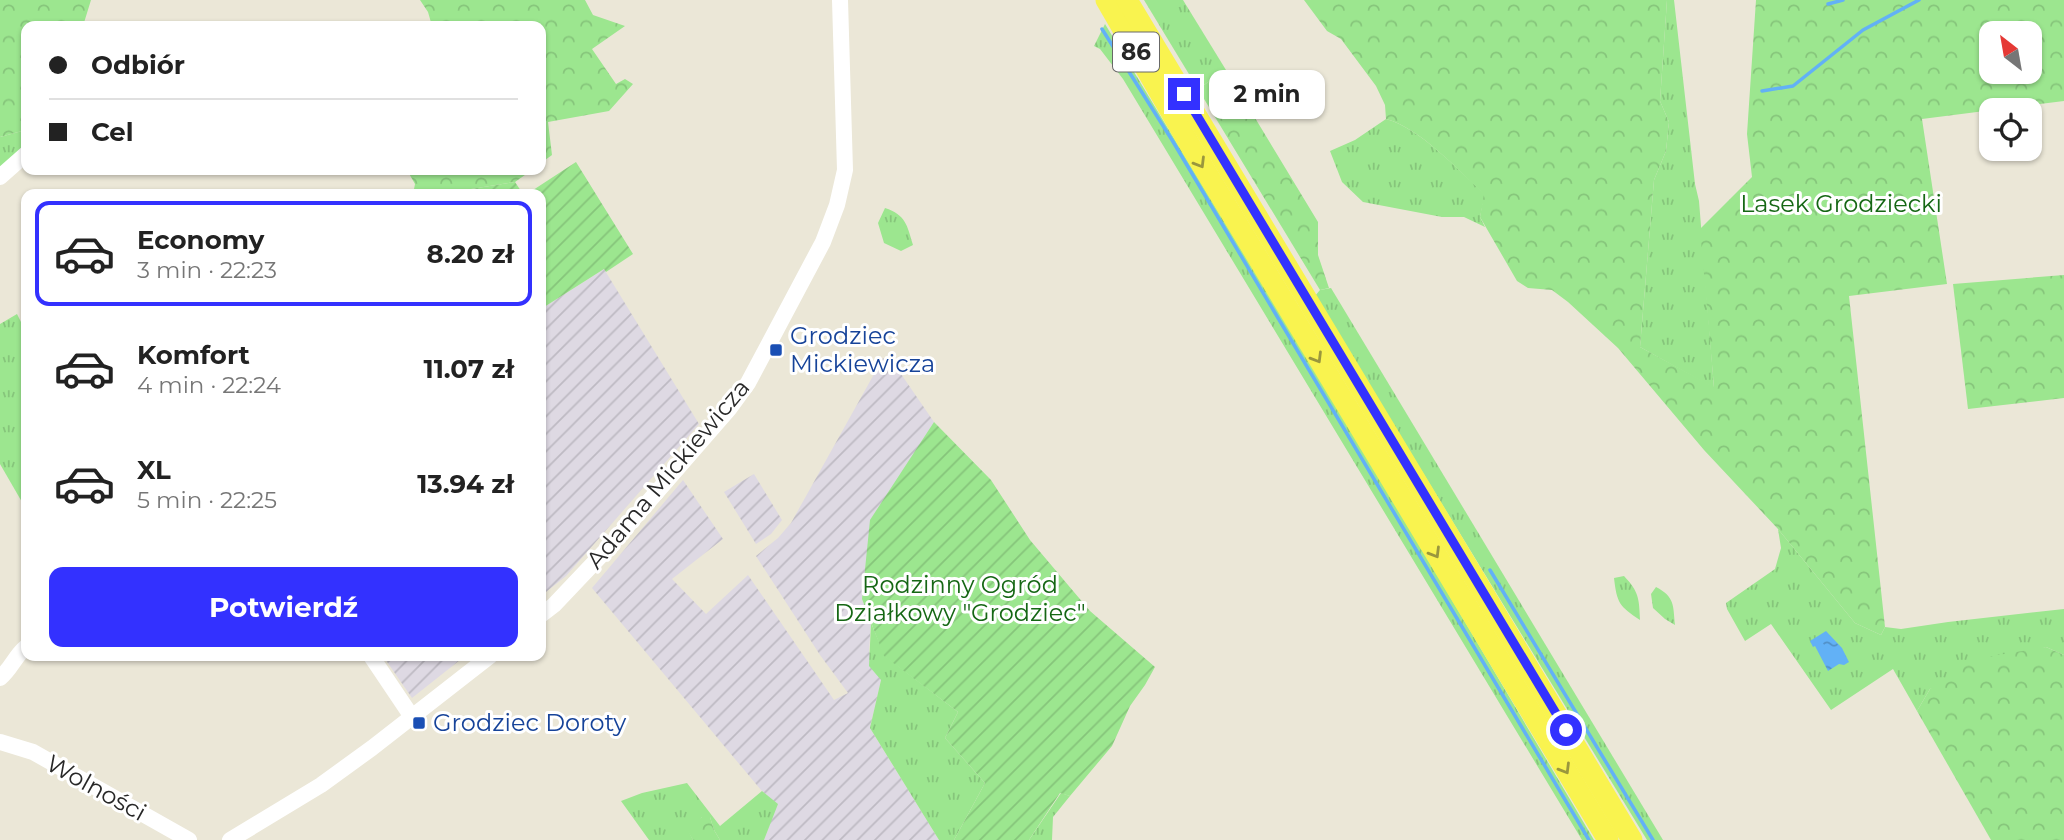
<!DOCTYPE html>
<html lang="pl">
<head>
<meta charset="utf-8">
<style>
  :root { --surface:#fff; --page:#f6f6f6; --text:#222; --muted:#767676; --line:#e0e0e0; --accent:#3331ff }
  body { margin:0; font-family:Montserrat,sans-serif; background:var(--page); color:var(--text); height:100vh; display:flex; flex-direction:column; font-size:26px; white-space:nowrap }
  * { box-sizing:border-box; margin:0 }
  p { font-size:23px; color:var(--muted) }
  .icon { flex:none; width:38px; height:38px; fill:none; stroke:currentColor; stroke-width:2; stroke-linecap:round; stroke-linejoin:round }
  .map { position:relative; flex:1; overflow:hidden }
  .sheet { position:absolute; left:21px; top:189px; width:525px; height:472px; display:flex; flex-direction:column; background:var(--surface); border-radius:14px; box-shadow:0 2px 5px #0004 }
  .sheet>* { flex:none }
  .banner { position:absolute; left:21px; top:21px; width:525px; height:154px; border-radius:14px; box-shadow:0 2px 5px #0004; display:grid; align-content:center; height:154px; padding:0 28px; background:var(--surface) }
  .needle { width:46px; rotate:329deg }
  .tools { position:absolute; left:1979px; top:21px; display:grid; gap:14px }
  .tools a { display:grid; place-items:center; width:63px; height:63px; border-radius:14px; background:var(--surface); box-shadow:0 2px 5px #0004; font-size:35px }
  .end { position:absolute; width:32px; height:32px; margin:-16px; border:9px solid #3331ff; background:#fff; box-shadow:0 0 0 4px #fff }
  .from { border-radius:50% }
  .bubble { position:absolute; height:49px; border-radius:14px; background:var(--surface); box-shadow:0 2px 5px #0004; font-size:23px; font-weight:700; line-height:49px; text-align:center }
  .banner b { display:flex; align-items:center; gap:24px; height:66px; font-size:26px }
  .banner b+b { border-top:2px solid var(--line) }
  .banner i { width:18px; height:18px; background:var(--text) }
  ul { padding:12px 0 0; list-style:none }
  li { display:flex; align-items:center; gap:21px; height:105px; margin:0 14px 10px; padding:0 14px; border:4px solid transparent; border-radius:14px }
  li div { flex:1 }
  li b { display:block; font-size:26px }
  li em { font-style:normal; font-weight:700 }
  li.current { border-color:var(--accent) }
  li>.icon { width:63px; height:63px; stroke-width:1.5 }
  .cta { display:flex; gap:14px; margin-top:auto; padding:14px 28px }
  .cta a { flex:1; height:80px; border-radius:14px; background:var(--accent); color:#fff; font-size:28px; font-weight:700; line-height:80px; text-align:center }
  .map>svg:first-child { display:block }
  .industrial { fill:url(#industrial-furrows) }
  .grass { fill:url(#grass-tufts) }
  .forest { fill:url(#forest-crowns); fill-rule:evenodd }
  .garden { fill:url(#garden-furrows) }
  .water { fill:url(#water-ripples) }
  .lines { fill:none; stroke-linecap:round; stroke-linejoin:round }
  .stream { stroke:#62b1f6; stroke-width:3.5 }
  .minor { stroke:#fff; stroke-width:16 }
  .major { stroke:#f9f34f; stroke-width:21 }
  .oneway { stroke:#9a973d }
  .route { stroke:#3331ff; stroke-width:9 }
  .transit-dot { fill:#1a4fb4; stroke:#fff; stroke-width:2.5 }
  .labels { text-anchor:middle; stroke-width:6; stroke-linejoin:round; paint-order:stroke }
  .shield { fill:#fff; stroke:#686868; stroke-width:2 }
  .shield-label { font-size:23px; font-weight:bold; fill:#272727 }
  .park-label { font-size:24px; fill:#156714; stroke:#fff }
  .transit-label { font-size:24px; fill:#164399; stroke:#fff; text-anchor:start }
  .street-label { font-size:24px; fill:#272727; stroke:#fff }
</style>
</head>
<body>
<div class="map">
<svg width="2064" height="840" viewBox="0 0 2064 840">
  <defs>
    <pattern id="industrial-furrows" width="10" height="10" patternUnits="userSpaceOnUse" patternTransform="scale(1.75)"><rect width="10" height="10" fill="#ded9e3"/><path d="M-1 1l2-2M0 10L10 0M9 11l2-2" fill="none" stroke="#bebac3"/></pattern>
    <pattern id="grass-tufts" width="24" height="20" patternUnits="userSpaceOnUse" patternTransform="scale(1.75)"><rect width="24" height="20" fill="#9ce68f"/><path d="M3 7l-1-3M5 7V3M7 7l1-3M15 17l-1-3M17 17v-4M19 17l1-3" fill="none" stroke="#86c57b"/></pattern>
    <pattern id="forest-crowns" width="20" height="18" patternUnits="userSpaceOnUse" patternTransform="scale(1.75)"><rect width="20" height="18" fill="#9ce68f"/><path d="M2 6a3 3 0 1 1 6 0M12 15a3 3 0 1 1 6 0" fill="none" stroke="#86c57b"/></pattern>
    <pattern id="garden-furrows" width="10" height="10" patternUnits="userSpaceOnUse" patternTransform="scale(1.75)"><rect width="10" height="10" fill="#9ce68f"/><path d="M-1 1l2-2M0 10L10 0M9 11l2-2" fill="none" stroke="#86c57b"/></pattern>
    <pattern id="water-ripples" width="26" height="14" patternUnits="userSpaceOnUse" patternTransform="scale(1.75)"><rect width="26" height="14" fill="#62b1f6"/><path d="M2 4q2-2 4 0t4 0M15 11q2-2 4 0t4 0" fill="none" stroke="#5190c7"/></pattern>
  </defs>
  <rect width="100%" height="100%" fill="#ebe7d7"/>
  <!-- industrial -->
  <g class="industrial">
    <path d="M604,269L699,424L566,576L541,596V309Z"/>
    <path d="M883,358L901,374L934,422L910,463L862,599L871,623L869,651L881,680L870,728L939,840H764L777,804L761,790L592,588L683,480L723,539L672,579L706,614L748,575L834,700L848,693L820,655L756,556L778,538L791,523Z"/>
    <path d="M754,474L782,520L771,534L756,544L724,492Z"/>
    <path d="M383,656H465L412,698Z"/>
  </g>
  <!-- grass -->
  <g class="grass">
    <path d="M1144,0H1183L1226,70L1198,89Z"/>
    <path d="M1667,0H1674L1695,184L1699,201L1714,388L1640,347L1654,180L1666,151L1669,122L1660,101Z"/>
    <path d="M1105,24L1413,534L1594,840H1582L1123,79L1100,49L1094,46Z"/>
    <path d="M1386,119C1420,128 1458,170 1485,194L1480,217L1485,227L1464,217H1442L1363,202L1342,182L1330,151L1355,140Z"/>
    <path d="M22,131L26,135V149L0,170V137Z"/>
    <path d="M885,208C906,215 907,225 913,245L901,251L884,243L878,223Z"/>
    <path d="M1331,288L1663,840H1647L1315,296L1320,290Z"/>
    <path d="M17,314L26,332V509L0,464V324Z"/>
    <path d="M1778,529L1855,623L1881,635L1885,627L1901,629L1948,622L2064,609V655L2046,647L1930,689L1917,711L1893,669L1831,710L1771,624L1745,641L1727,609L1726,603L1775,569L1781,548Z"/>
    <path d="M1624,576C1639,592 1639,598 1640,620C1619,606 1617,603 1614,578Z"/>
    <path d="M1656,587C1675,597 1673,605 1675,625L1665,619L1653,608L1651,594Z"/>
    <path d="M871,623L885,656L958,712L945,738L985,783L954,840H939L870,728L881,680L869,666Z"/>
    <path d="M687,783L720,826L762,791L778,804L764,840H720L714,830L710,817H702L688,830L693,840H649L621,801L642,793Z"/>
    <path d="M1061,793L1070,796L1053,817L1052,840H1029Z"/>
  </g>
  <!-- forest -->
  <g class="forest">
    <path d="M0,0H91L83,26H26V128L22,131L0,137Z"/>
    <path d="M420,0H585L593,15L625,26L592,49L616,84L625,79L633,84L609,111L548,122L552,155L541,163V26H432L428,12Z"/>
    <path d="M1304,0H1667L1660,101L1669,122L1666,151L1654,180L1640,347L1714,387L1700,229L1752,177L1747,134L1756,0H2064V101L1922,119L1947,284L1849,296L1885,627L1881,635L1855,623L1778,529L1704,450L1618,348L1568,302L1552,290L1528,288L1517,281L1480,217L1484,194C1458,170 1420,128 1386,119L1385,105L1376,86L1341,39L1327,31ZM1992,33H2030V72H1992Z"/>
    <path d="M1226,70L1318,222V255L1329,288L1320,290L1198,89Z"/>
    <path d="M407,170H532L515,182L440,194H413L415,184Z"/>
    <path d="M2064,275V398L1968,409L1953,284Z"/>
    <path d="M2046,647L2064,655V840H1991L1917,711L1930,689L1974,659Z"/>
    <path d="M702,817H710L714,830L720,840H693L687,830L688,826Z"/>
  </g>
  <!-- garden -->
  <g class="garden">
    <path d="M576,162L633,254L606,272L604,269L541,309V194H527Z"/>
    <path d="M515,182L523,194H440Z"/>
    <path d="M934,422L991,480L1030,540L1090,611L1155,667L1145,685L1130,706L1112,746L1070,796L1060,793L1029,840H954L985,783L945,738L958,712L884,656L862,599L870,520Z"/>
  </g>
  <!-- water -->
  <path class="water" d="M1826,631L1842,648L1849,662L1844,665L1839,664L1828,671L1815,646L1813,647L1810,641Z"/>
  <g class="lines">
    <!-- stream -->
    <g class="stream">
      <path d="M1828,4L1843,0"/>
      <path d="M1102,29L1172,140L1589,840"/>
      <path d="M1762,91L1793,86L1863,30L1919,0"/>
      <path d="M1490,570L1653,840"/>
    </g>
    <!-- minor -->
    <g class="minor">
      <path d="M0,177L26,154"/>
      <path d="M541,615L554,605L609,547L729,409L748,383L823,242L837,205L845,170L840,0"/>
      <path d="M371,656L412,717"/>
      <path d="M0,678C11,669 15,656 26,647"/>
      <path d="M0,742L33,752L189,840"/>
      <path d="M230,840L321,785L372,748L490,656"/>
    </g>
    <!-- major -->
    <g class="major">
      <path d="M1106,0L1190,145L1608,840"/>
      <path d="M1127,0L1632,840"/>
    </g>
  </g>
  <!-- one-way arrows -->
  <defs><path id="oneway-chevron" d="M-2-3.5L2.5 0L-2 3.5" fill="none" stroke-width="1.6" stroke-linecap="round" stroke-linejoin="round" transform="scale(1.75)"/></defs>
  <g class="oneway">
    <use href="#oneway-chevron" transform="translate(1200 163) rotate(59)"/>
    <use href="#oneway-chevron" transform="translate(1317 358) rotate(59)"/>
    <use href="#oneway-chevron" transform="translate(1435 553) rotate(59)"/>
    <use href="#oneway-chevron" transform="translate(1565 769) rotate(59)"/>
  </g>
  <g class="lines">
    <!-- route -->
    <path class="route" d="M1184,94L1566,730"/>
  </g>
  <!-- markers -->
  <g class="transit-dot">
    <rect x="769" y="343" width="14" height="14" rx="3.5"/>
    <rect x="412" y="716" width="14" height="14" rx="3.5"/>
  </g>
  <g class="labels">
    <!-- shield labels -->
    <rect class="shield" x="1113" y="32.5" width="46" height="39" rx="5"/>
    <g class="shield-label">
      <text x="1136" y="60">86</text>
    </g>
    <!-- park labels -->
    <g class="park-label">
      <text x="1841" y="212">Lasek Grodziecki</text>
      <text x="960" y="593">Rodzinny Ogród<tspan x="960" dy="28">Działkowy "Grodziec"</tspan></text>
    </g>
    <!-- transit labels -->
    <g class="transit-label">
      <text x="790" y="344">Grodziec<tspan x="790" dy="28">Mickiewicza</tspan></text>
      <text x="433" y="731">Grodziec Doroty</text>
    </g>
    <!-- street labels -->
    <g class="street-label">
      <text transform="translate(668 474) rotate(-50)" y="8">Adama Mickiewicza</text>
      <text transform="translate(96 788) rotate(29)" y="8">Wolności</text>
    </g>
  </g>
</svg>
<div class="tools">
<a><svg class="needle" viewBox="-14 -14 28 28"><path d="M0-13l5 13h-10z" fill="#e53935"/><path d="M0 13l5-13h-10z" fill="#767676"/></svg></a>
<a><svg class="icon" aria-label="locate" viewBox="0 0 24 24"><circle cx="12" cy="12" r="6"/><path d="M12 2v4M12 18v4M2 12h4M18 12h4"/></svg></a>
</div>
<i class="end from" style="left:1566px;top:730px"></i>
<i class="end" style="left:1184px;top:94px"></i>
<div class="bubble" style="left:1209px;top:70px;width:116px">2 min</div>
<div class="banner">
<b><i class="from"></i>Odbiór</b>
<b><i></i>Cel</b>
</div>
<section class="sheet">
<ul>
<li class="current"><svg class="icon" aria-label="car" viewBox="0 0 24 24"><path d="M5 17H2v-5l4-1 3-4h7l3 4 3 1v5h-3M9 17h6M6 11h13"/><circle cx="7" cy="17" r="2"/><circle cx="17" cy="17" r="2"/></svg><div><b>Economy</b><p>3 min · 22:23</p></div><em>8.20 zł</em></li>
<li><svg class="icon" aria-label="car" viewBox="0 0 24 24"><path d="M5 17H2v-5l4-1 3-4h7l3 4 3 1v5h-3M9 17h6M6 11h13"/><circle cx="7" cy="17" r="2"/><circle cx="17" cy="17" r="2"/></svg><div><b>Komfort</b><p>4 min · 22:24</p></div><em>11.07 zł</em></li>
<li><svg class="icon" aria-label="car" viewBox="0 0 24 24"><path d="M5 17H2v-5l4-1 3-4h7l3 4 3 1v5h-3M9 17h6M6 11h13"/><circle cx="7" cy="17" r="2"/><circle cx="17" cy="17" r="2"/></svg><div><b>XL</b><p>5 min · 22:25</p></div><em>13.94 zł</em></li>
</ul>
<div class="cta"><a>Potwierdź</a></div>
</section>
</div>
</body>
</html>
